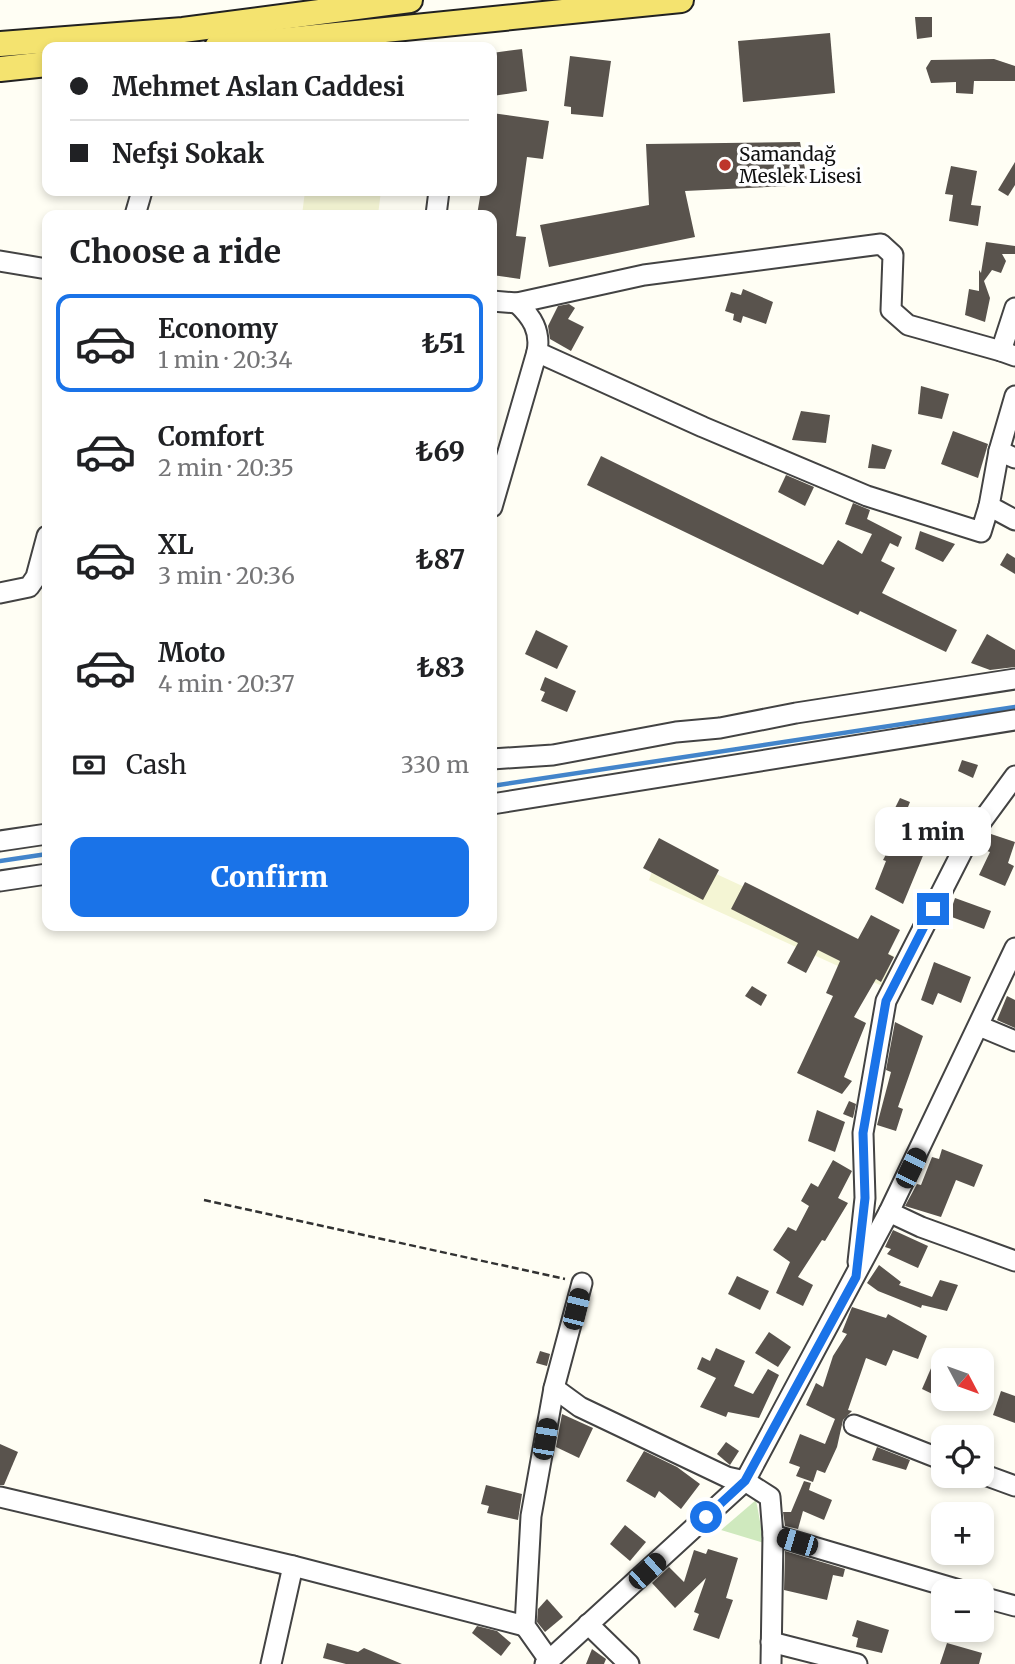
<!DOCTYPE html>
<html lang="en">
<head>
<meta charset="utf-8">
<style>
  :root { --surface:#fff; --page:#f6f6f6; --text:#202124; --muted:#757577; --line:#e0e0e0; --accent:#1a73e8 }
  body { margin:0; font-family:Merriweather,serif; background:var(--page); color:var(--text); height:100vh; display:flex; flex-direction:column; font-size:26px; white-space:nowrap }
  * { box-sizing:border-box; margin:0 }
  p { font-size:23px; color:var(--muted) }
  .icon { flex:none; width:38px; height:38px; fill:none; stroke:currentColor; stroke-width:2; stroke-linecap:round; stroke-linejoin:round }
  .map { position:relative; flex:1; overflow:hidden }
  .drawer { position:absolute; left:42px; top:210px; width:455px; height:721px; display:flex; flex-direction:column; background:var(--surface); border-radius:14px; box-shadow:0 4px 10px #0003 }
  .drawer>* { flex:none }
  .guide { position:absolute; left:42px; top:42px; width:455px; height:154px; border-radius:14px; box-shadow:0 4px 10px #0003; display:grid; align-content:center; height:154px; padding:0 28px; background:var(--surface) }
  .needle { width:46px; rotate:131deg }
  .buttons { position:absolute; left:931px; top:1348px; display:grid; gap:14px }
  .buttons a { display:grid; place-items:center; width:63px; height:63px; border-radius:14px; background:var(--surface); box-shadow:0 4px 10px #0003; font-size:35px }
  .end { position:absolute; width:32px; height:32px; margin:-16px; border:9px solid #1a73e8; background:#fff; box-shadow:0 0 0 4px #fff }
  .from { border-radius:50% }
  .bubble { position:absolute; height:49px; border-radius:14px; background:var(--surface); box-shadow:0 4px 10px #0003; font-size:23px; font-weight:800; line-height:49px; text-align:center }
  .car { position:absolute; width:21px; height:42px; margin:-21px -10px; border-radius:9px; box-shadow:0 0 5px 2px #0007; background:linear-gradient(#222 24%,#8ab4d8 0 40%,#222 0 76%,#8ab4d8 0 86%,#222 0) }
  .guide b { display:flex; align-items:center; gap:24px; height:66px; font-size:26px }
  .guide b+b { border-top:2px solid var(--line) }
  .guide i { width:18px; height:18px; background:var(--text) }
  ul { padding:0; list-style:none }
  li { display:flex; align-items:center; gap:21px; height:98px; margin:0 14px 10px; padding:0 14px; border:4px solid transparent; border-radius:14px }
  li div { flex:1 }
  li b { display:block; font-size:26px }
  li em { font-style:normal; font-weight:800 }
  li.current { border-color:var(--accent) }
  li>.icon { width:63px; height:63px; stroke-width:1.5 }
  h2 { padding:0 28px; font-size:32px; line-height:84px }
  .pay { display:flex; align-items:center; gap:18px; height:77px; padding:0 28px; font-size:26px }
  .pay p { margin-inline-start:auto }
  .primary-button { display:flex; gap:14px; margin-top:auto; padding:14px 28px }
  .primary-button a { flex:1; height:80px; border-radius:14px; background:var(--accent); color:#fff; font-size:28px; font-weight:800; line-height:80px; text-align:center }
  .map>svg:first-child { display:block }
  .farmland { fill:#f4f5d4 }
  .green { fill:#cfe9be }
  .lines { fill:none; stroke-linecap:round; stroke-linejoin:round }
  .stream { stroke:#4385ca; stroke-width:4.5 }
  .building { fill:#59534d }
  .minor-casing { stroke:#434343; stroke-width:23 }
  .major-casing { stroke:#212121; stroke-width:28 }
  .path { stroke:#323232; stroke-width:2.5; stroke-dasharray:7 3.5; stroke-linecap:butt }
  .minor { stroke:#fff; stroke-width:19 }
  .major { stroke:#f4e36f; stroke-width:24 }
  .route { stroke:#1a73e8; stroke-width:9 }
  .poi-dot { fill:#bd352b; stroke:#fff; stroke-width:2.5 }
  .labels { text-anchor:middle; stroke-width:7; stroke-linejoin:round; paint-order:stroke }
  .poi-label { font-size:19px; fill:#101010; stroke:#fff; text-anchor:start }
</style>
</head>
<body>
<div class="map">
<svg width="1015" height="1664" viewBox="0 0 1015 1664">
  <rect width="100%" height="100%" fill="#fffef4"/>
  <!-- farmland -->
  <g class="farmland">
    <path d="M305,191H381L378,215H302Z"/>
    <path d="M660,848L894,956L882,986L649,880Z"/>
  </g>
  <!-- green -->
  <path class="green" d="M756,1500L764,1543L721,1530Z"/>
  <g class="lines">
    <!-- stream -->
    <g class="stream">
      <path d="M492,786L1015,707"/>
      <path d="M0,861L47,854"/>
    </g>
  </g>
  <!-- building -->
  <g class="building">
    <path d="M915,17H932V37L917,39Z"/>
    <path d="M830,33L835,93L743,102L738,41Z"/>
    <path d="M522,49L527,91L492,96V53Z"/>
    <path d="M570,56L611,61L603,117L571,114V107L564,106Z"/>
    <path d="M994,59L1015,66V81H974L973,94L956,93V82L931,83L926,68L931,60Z"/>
    <path d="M492,113L549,121L543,159L527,157L516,236L526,237L520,279L492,275V215H477L481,191H492Z"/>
    <path d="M800,142L808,185L685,191L695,237L549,267L540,225L649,205L646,144Z"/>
    <path d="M1015,162V185L1008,196L998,190Z"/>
    <path d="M951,166L977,171L971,205L981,206L978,226L949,221L953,195L945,194Z"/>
    <path d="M986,242L1015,246V254H1002L1006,261L1001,273L992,270L984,281L990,298L985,322L965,315L969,289L979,291V270L981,273Z"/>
    <path d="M743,289L773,302L766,324L743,316L741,323L733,320L734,314L725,311L731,292L741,295Z"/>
    <path d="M569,304L575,308L568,319L584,327L571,351L550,339L548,326L558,306Z"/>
    <path d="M921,386L949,394L942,419L918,414Z"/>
    <path d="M801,411L830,415L826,443L792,440Z"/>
    <path d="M953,431L988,444L978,478L941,464Z"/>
    <path d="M872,444L892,450L885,469L868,468Z"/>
    <path d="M601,456L823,565L838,540L862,554L872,534L845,524L853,503L870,510L867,519L902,537L898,547L890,543L881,561L895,568L882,593L957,630L946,652L860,611L858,615L587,485Z"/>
    <path d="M786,475L814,487L805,506L778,492Z"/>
    <path d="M920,531L955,544L943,562L915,549Z"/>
    <path d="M1007,553L1015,558V574L1000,565Z"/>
    <path d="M536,630L568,646L557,669L525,654Z"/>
    <path d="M987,634L1015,650V667L990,670L971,663Z"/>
    <path d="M545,677L576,691L567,712L541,701L545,692L540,690Z"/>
    <path d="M962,760L978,765L973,778L958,771Z"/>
    <path d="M900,798L910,802L908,807L919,812L909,831L888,822Z"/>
    <path d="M898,832L927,846L903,904L875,889L886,861L883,860Z"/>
    <path d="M988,833L1015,842L1008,863L1014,866L1005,886L979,875L990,852L978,848Z"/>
    <path d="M659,838L719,870L703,900L643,868Z"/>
    <path d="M745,882L858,939L871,915L900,930L888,954L894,957L881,982L876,979L854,1017L866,1023L844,1077L852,1081L842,1094L797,1073L833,996L826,993L840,961L818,950L806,973L787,963L798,943L731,909Z"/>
    <path d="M955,898L991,911L984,929L949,916Z"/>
    <path d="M934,962L971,977L961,1003L938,993L933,1005L921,1000Z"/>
    <path d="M752,986L767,995L761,1006L745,996Z"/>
    <path d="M1007,996L1015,1000V1028L997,1020Z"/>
    <path d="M895,1022L923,1036L898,1107L903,1109L896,1131L877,1125L891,1072L886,1070Z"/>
    <path d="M849,1101L856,1104L853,1118L843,1114Z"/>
    <path d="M817,1110L845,1122L835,1152L808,1141Z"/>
    <path d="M942,1149L983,1165L974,1187L956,1180L941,1217L905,1206L917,1184L921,1185L932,1157L939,1159Z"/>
    <path d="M833,1160L852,1171L838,1198L848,1203L825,1241L822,1240L798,1277L813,1285L803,1306L776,1293L790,1262L773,1250L788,1227L796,1231L809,1206L801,1201L811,1183L818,1187Z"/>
    <path d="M893,1230L928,1246L918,1268L887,1254L891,1249L885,1247Z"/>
    <path d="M879,1265L901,1282L899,1285L932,1297L940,1280L958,1285L947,1311L922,1305L921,1308L878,1291L867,1283Z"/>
    <path d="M737,1276L769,1291L760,1310L728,1294Z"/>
    <path d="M852,1307L886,1318L888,1314L927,1336L918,1359L893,1350L886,1366L866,1358L848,1410L852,1411L843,1420L837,1447L825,1473L817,1470L813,1482L796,1476L800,1467L789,1463L800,1434L825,1444L835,1419L806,1405L816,1383L823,1387L833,1356L847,1334L842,1332Z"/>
    <path d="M769,1332L791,1347L778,1367L755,1353Z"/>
    <path d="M716,1348L745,1361L734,1386L753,1394L768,1369L779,1375L759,1418L728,1412L726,1417L700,1407L716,1378L697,1369L702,1357L710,1361Z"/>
    <path d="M540,1351L550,1354L547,1366L536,1363Z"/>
    <path d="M932,1366L943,1371V1399L922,1389Z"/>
    <path d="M1001,1391L1015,1396V1423L993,1415Z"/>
    <path d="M562,1414L593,1428L579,1458L556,1447Z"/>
    <path d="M726,1442L739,1451L730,1465L717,1454Z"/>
    <path d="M0,1444L18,1452L4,1485H0Z"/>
    <path d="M877,1447L910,1460L906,1470L872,1460Z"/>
    <path d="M644,1451L677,1467L700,1484L681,1509L659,1491L655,1498L626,1481Z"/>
    <path d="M804,1481L811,1483L809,1490L832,1500L824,1520L803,1511L798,1529L785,1526L783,1512H791Z"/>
    <path d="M486,1485L522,1494L518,1520L487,1513L489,1506L481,1504Z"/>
    <path d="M625,1525L646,1542L630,1561L610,1544Z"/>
    <path d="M708,1549L738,1558L726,1598L733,1600L719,1639L693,1630L699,1614L694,1612L706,1578L675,1608L652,1583L669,1567L684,1582L694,1550L706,1554Z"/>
    <path d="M785,1551L845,1569L843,1577L833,1575L827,1600L784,1590Z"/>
    <path d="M547,1599L563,1617L545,1632L537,1622L538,1609Z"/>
    <path d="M857,1620L889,1630L882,1653L856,1647L858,1638L852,1636Z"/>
    <path d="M477,1626L497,1631L511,1643L501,1656L472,1633Z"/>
    <path d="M327,1643L358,1652L364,1648L402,1664H346L323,1658Z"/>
    <path d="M947,1643L982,1653L979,1664H940Z"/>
    <path d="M592,1649L606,1659L604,1664H586Z"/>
  </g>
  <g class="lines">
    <!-- minor casing -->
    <g class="minor-casing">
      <g id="minor">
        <path d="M135,215L142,191"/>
        <path d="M436,215L439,191"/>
        <path d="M0,261L47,269"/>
        <path d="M492,301L517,303"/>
        <path d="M1015,308L1001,351L1015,356"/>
        <path d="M1015,396L999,451L989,506L1015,520"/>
        <path d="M999,451L1015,458"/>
        <path d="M989,506L981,532L867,496L703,427L537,352C541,331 532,317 517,303L644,275L881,244L893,255L891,310L908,325L1001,351"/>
        <path d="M492,507L537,352"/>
        <path d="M0,593L29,587L36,577L47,536"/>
        <path d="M492,759L553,755L676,732L720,728L796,713L1015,679"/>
        <path d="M492,804L1015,720"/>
        <path d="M0,841L47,834"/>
        <path d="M0,881L47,874"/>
        <path d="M979,1026L1015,1041"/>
        <path d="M889,1212L921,1227L1015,1261"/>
        <path d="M858,1262L865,1198L863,1133L886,1001L968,840L1015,776"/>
        <path d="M554,1388L580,1407L727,1477L745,1481L770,1497L773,1535L771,1664"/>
        <path d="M854,1425L943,1460"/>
        <path d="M982,1474L1015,1486"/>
        <path d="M0,1497L293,1566L525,1626"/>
        <path d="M773,1535L963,1591"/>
        <path d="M982,1597L1015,1606"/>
        <path d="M588,1624L629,1664"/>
        <path d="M771,1642L857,1664"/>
        <path d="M549,1660L525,1626L531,1516L554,1388L582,1283"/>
        <path d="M271,1664L293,1566"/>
        <path d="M545,1664L745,1481L889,1212L1015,948"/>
      </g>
    </g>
    <!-- major casing -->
    <g class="major-casing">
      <g id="major">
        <path d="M0,44L183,30L410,0"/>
        <path d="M217,47L681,0"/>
        <path d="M0,69L47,64"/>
      </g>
    </g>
    <!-- path -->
    <path class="path" d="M204,1200L565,1279"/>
    <!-- minor -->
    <use href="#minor" class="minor"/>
    <!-- major -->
    <use href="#major" class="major"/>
  </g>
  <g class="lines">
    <!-- route -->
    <path class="route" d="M706,1517L745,1481L856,1277L865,1198L863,1133L886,1001L933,909"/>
  </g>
  <!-- markers -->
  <circle class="poi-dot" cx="725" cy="165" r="7"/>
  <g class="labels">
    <!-- poi labels -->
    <g class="poi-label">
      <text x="739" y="161">Samandağ<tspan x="739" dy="22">Meslek Lisesi</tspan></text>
    </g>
  </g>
</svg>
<div class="buttons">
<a><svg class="needle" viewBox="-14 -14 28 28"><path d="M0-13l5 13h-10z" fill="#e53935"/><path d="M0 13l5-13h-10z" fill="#757577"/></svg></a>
<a><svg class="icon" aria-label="locate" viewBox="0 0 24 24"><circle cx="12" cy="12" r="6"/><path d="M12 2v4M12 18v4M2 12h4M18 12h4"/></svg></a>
<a>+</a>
<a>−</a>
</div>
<i class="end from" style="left:706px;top:1517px"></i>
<i class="end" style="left:933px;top:909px"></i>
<div class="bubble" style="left:875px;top:807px;width:116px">1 min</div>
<i class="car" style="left:911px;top:1168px;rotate:26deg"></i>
<i class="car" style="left:576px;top:1309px;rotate:14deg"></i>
<i class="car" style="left:545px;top:1439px;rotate:10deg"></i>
<i class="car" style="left:797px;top:1542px;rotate:287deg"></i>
<i class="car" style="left:647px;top:1571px;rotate:48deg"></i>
<div class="guide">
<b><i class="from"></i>Mehmet Aslan Caddesi</b>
<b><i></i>Nefşi Sokak</b>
</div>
<section class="drawer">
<h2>Choose a ride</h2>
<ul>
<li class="current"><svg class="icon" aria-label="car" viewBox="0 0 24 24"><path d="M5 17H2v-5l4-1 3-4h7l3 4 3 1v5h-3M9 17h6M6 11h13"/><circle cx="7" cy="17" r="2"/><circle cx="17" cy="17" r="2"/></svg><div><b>Economy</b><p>1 min · 20:34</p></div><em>₺51</em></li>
<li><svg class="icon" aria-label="car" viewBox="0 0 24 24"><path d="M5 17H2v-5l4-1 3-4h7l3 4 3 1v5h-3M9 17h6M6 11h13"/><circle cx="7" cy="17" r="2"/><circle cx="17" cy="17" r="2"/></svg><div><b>Comfort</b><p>2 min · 20:35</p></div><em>₺69</em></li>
<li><svg class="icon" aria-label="car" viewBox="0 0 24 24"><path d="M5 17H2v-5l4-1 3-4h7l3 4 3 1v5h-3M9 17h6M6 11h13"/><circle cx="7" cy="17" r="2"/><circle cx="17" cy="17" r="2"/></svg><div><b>XL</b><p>3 min · 20:36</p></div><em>₺87</em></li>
<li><svg class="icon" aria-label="car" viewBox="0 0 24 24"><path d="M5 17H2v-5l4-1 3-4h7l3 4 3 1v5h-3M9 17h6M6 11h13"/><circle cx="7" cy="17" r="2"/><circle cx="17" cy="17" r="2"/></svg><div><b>Moto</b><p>4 min · 20:37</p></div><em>₺83</em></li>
</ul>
<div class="pay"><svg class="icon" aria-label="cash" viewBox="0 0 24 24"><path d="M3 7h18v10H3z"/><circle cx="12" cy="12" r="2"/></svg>Cash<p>330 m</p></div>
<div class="primary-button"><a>Confirm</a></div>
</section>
</div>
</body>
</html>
